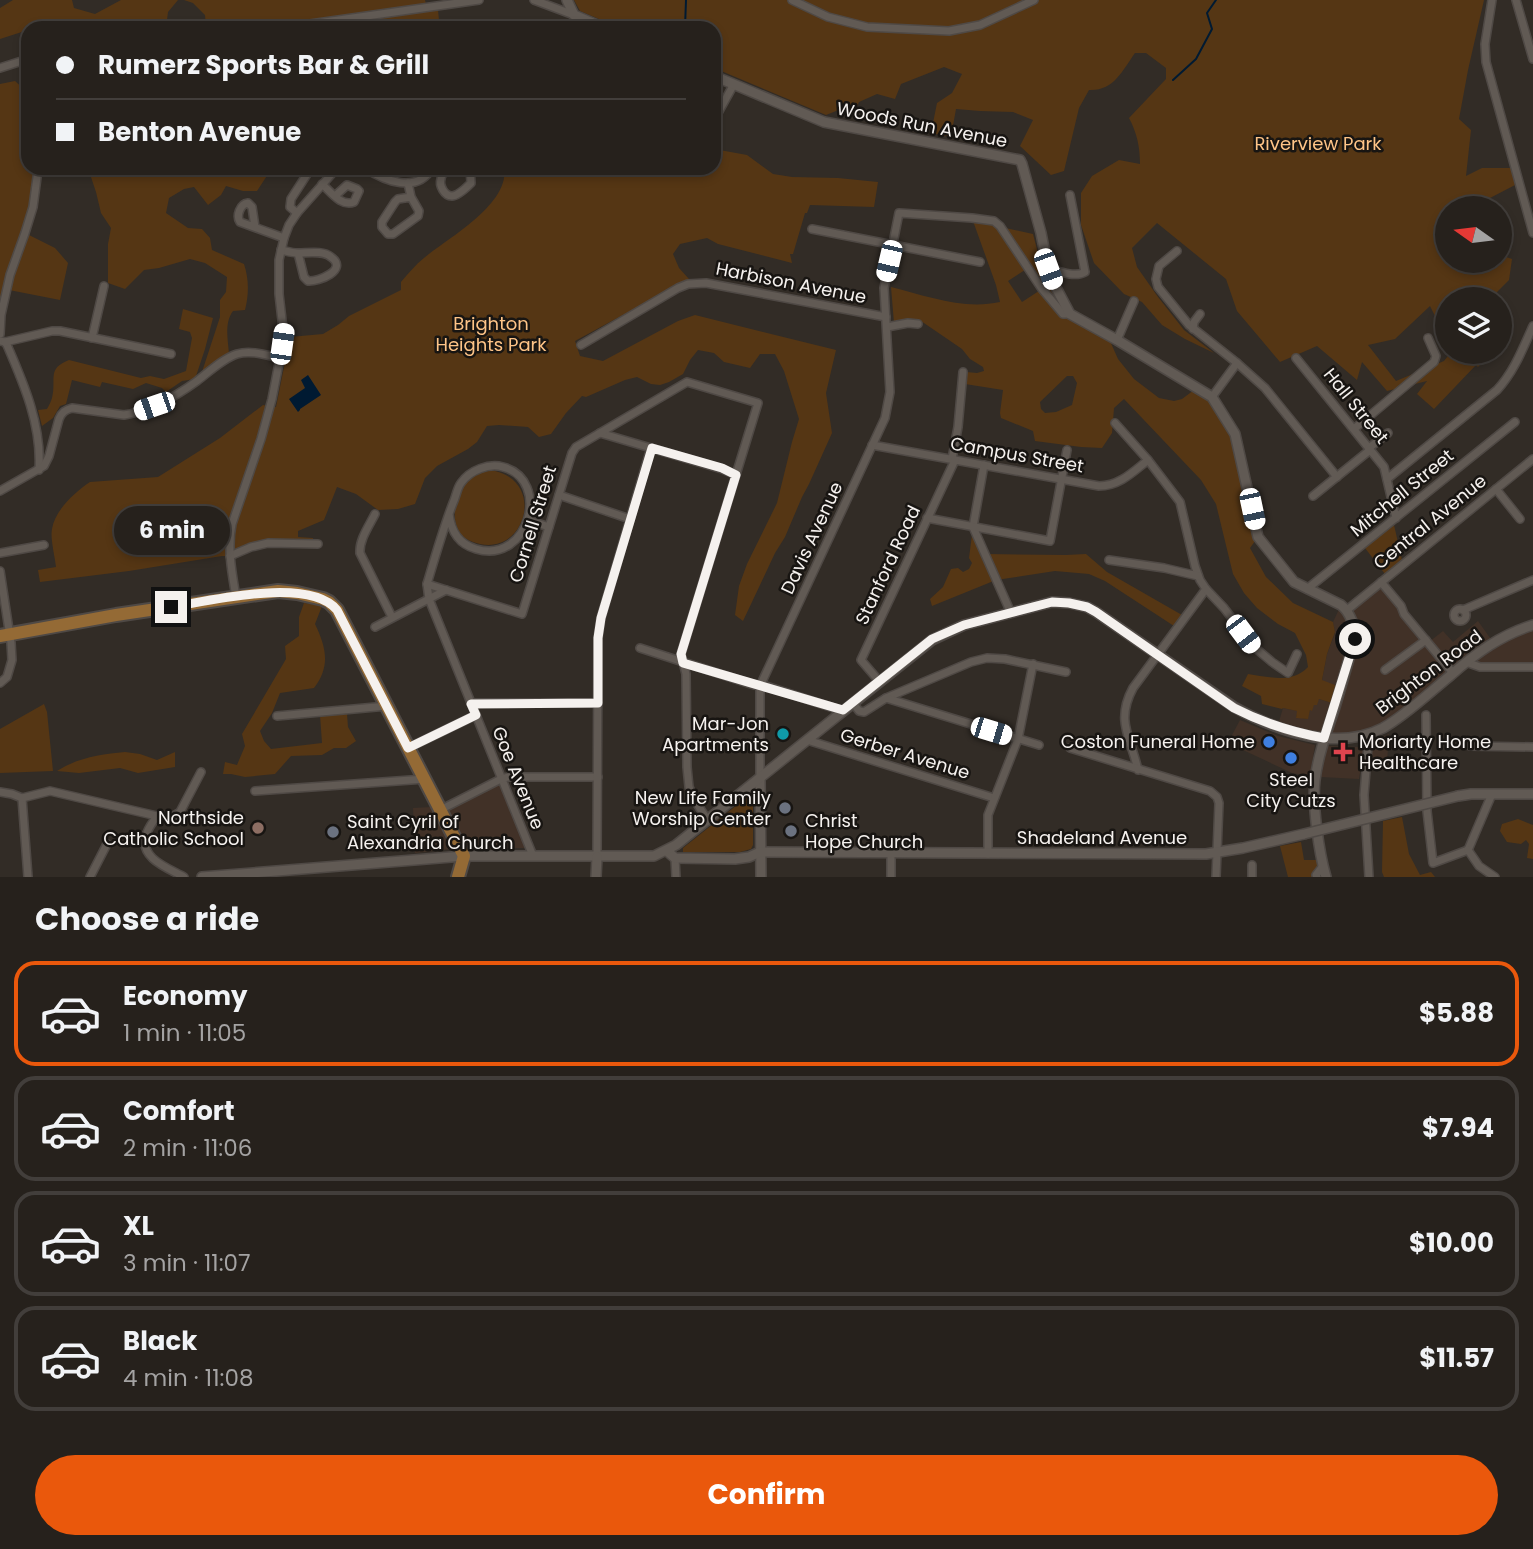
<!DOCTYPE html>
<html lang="en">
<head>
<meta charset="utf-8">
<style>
  :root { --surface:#26211c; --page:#2e2925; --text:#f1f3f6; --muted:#a4a3a3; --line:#423e3b; --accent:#ea580c }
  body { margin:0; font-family:Poppins,sans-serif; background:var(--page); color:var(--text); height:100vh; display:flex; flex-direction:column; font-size:26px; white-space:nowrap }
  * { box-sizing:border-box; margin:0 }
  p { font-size:23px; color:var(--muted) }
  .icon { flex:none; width:38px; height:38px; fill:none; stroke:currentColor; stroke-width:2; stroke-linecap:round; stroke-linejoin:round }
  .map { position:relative; height:877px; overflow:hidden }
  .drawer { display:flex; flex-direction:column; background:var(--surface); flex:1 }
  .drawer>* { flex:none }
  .hud { position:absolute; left:21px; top:21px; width:700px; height:154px; border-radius:21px; box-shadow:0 4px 10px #0003,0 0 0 2px var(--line); display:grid; align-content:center; height:154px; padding:0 35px; background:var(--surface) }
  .needle { width:46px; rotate:284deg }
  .fabs { position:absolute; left:1435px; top:196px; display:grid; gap:14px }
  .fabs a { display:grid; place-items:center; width:77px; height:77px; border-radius:50%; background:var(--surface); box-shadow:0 4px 10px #0003,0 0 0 2px var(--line); font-size:35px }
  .end { position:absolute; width:32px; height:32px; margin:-16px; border:9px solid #f5f1ee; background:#111; box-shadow:0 0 0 4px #111 }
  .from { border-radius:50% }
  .bubble { position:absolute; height:49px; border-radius:24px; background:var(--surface); box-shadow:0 4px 10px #0003,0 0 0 2px var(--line); font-size:23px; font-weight:700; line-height:49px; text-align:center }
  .car { position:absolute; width:21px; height:42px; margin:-21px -10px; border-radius:9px; box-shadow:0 0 5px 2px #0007; background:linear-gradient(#fff 24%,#345 0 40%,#fff 0 76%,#345 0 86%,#fff 0) }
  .hud b { display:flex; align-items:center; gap:24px; height:66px; font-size:26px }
  .hud b+b { border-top:2px solid var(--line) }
  .hud i { width:18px; height:18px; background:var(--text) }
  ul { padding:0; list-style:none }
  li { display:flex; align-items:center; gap:21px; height:105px; margin:0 14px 10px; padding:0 21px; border:4px solid var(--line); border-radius:21px }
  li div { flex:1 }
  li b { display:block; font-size:26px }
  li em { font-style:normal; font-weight:700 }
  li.active { border-color:var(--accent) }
  li>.icon { width:63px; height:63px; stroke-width:1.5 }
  h2 { padding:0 35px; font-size:32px; line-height:84px }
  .primary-button { display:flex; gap:14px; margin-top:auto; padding:14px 35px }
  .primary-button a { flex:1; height:80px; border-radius:42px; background:var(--accent); color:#fff; font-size:28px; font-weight:700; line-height:80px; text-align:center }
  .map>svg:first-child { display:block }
  .commercial { fill:#413127 }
  .green { fill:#553614; fill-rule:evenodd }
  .water { fill:#001a32 }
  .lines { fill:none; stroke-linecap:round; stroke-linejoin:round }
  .stream { stroke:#001a32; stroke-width:2 }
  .minor-casing { stroke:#4f4945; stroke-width:10 }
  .tertiary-casing { stroke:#4f4945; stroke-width:12 }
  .primary-casing { stroke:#4f4945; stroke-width:16 }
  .minor { stroke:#615a54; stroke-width:7 }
  .tertiary { stroke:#615a54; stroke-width:9 }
  .primary { stroke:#946a35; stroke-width:12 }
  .tertiary-bridge-casing { stroke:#4f4945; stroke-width:12; stroke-linecap:butt }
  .tertiary-bridge { stroke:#615a54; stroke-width:9 }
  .route { stroke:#f5f1ee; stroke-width:9 }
  .culture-dot { fill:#0f9aa8; stroke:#181512; stroke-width:2.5 }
  .shop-dot { fill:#3f7fe0; stroke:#181512; stroke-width:2.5 }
  .health-dot { fill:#e0444e; stroke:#181512; stroke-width:2.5 }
  .worship-dot { fill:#6b7280; stroke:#181512; stroke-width:2.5 }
  .education-dot { fill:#8d6e63; stroke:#181512; stroke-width:2.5 }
  .labels { text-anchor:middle; stroke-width:5; stroke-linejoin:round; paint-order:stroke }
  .street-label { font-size:18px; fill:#f5f1ee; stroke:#181512 }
  .park-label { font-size:18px; fill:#fec487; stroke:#181512 }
  .poi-label { font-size:18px; fill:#f5f1ee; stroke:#181512; text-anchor:end }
</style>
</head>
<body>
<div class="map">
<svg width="1533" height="877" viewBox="0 0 1533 877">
  <rect width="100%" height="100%" fill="#322c26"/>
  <!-- commercial -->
  <g class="commercial">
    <path d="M1381,582L1429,642L1443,631L1453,642L1478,621L1493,642L1533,625V667H1505L1466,662L1400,715L1356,738L1277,728L1283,708L1298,711L1296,717L1307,719L1310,710L1319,699L1335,704L1322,680L1327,654L1335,633L1333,622L1341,605L1347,610Z"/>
    <path d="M1240,720L1278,736L1315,745L1310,776L1292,773L1243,750L1230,739Z"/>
    <path d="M1389,734L1387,762L1362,760L1359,779L1321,777L1327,746L1363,747Z"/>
    <path d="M499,783L525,848H469L449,810Z"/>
    <path d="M432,807L453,846L451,849L415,853L413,808Z"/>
  </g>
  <!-- green -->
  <g class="green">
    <path d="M13,0H72L74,8L95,14L121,0H178L168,12L166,28H68L59,26L28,28V30L0,39V8Z"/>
    <path d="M184,0H425L426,4L280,28H206L205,15L193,3Z"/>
    <path d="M574,0H1484L1468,70L1459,119L1471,130L1466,176L1482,168H1511L1515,185L1490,198L1491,208H1447V261H1500V255L1512,259L1509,280L1490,299H1447V340L1430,306L1395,339L1368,345L1396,381L1444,361L1451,352H1492L1478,367L1476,365L1434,409L1417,394L1427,381L1387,391L1362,362L1357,380L1317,346L1280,362L1237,311L1226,279L1157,223L1132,248L1137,267L1158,297L1184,330L1214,353L1185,339L1162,325L1142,302L1124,294L1094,263L1081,225V193L1092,176L1119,160L1140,164C1140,147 1137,133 1129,118L1166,79V68L1146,53H1135C1122,71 1114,91 1089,90L1079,108L1064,171L1051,175L1020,146L1033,120L1013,112L980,111L956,109L951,137L931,133L937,103L952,93L962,74L944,67L901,84L895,99L877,94L859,102L853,114L841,109L826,115L714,68V28H620L580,11Z"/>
    <path d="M438,10L439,20L452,28H311Z"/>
    <path d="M15,81L28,93V156L25,160L27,167L41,170L38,204L29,235L55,248L68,263L60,300L4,289L0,305V84Z"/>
    <path d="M714,149L747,155L773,174L792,177L838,178L878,182L874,207L810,205L807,213H805L793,254H790L792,263L718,244L707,238L680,244L673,254L679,268L689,279L575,341L580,356L603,361L678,321L695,315L836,350L826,393L832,433L809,484L802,497L785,537L775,553L743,621L735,615L739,586L747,564L777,503L792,442L799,419L784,371L775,354H760L750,368L724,362L714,353L698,350L690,360L683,374L669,382L660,385L651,384L637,377L625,380L586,397L582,396L566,413L551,434L539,437L528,427L499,425L487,426L477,442L468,449L437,466L425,478L415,504L398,509L378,510L356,494L337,487L324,520L298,531V537L313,538V547C296,545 278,542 261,547C246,550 238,556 222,556L129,571L40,582L38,570L56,567C55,557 50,538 52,529C55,510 75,492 90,482L158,477L220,438L263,405L276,407L290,337L323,334L338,325L349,316L401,290V282C408,274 415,265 424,258C448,238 510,204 504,168H714Z"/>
    <path d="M88,168H272L257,191H243L226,186L221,195L208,205L194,187L184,189L169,198L166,213L188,228L202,229L210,238L212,250L244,264C249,279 249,294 245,310L233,311C224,323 228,340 229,354L201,375L220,317V300L226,292L227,277L205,263L190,259L159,268L144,270L125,289L108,283V244L111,228L101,213L96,192Z"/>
    <path d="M973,221L1033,234L1042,268L1059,305L1068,318L1110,341L1118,359L1134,379L1159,398L1174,401L1182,399L1198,387L1208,393L1233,429L1258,537L1250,548L1266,577L1293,603L1333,622L1335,632L1327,654L1322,680L1340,687L1335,704L1319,699L1317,705H1314L1312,711L1310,710L1308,719L1296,718L1297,711L1283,708L1282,709L1262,704L1261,696L1242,686L1248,674C1269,677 1292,684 1308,667L1306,655L1295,633L1278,624L1257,608L1244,593L1233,574L1216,504L1201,480L1124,399L1114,408L1112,433L1102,448L1081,447L1035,441L1033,431L1001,418L1000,413L1003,390L965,384L966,372L977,373L984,371L983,367L970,359L962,349L921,321H905L894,323L891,287C927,296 963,310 1000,302L996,285ZM1028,268L1042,289L1022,302L1008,281ZM1067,376H1073L1077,383L1072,405L1056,412L1045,413L1041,409L1040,402Z"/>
    <path d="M183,309L213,318L205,349L195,379L182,381L166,392L162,388L146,383L133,389L102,382L100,387L72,380L66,404L60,406L53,418L42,426L38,410L47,409C49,405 51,402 52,398C57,379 46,369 69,360L141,378L150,376L164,379L186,371L192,338L190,332L179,329Z"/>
    <path d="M495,471C548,484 523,561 473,542C463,538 459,534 456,524C451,506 461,480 479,473C483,471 490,471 495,471Z"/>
    <path d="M1394,525L1402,560L1385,574L1365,548Z"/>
    <path d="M973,527L986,554L1066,555L1086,554L1107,572L1182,615L1174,626L1105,581L1089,574L1055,571L996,580L932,606L930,599L943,587L951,569L958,568L963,572L969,569L972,563L969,558Z"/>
    <path d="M304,603L322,606L315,624C326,647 331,666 314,688L280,693L272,713L260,731L264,741L271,749L322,743L320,715L347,714L348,727L356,741L346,748H334L322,755L291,756L275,774L245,777L231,774H223L225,762L237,765L245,746L242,734L286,659L285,646L299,636V617Z"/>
    <path d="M44,704L47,712L53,771L0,773V729Z"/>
    <path d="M125,752L140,754L157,760L175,752V767L138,773L120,768L79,773L57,771C77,758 101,754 125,752Z"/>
    <path d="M750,796L753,798V845L751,849L740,852H683V848L747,797Z"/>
    <path d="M1402,817L1409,854L1420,875L1431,872L1435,877H1384L1382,872L1383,821Z"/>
    <path d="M1518,819L1533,825V859L1527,858L1529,844L1526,840L1521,844L1507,842L1500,831L1502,824Z"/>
    <path d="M1301,842L1304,860H1317L1319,867L1313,877H1288L1280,846Z"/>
  </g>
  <!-- water -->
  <path class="water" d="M308,375L321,395L300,409V410L298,412L289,399L305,388L301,380Z"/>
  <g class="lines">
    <!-- stream -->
    <g class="stream">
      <path d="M685,28L686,0"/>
      <path d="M1173,80L1196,59L1212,29L1207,13L1216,0"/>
    </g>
    <!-- minor casing -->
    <g class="minor-casing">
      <g id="minor">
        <path d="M534,0L574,15"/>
        <path d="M792,0L828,17L867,27L949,31L980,25L1034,0"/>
        <path d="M1492,0L1485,44L1486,62L1533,233"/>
        <path d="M1516,0L1533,59"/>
        <path d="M282,28L479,0"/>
        <path d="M0,68L28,59"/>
        <path d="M714,120L734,84"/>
        <path d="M365,168C385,181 417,194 432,168"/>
        <path d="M446,168C445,170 441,176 441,179C439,185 444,196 452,196C458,196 467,187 471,183L470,168"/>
        <path d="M408,183L411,197L419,211L418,216L393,234H388L382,227V222L395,202L398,199L411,197"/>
        <path d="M322,184C331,192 341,207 354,202L359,191L357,189L347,185L335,196"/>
        <path d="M297,213L290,207L291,199L311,168"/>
        <path d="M255,227L252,207L248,203C240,204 236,216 240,222L284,238"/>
        <path d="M812,229L980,262"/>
        <path d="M281,250C286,251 292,253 298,253C308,253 323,250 331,257C349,270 318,282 308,281L304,277L298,253"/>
        <path d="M1177,251L1159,266L1156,279L1158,287L1189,325L1237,363L1265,388L1337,477"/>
        <path d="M1048,269C1060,271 1075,278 1085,272L1070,195"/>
        <path d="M887,327L908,323L918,324"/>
        <path d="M1193,329L1194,322L1200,314"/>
        <path d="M0,334L1,315L10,275L25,233L33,207L38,170"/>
        <path d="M92,338L104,286"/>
        <path d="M1117,340L1134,301"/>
        <path d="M0,341L5,342L7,345C24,384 42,426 39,470"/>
        <path d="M5,342L52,331H60L171,354"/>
        <path d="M581,345L678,288L688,284L706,283L886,317"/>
        <path d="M1296,358L1384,467L1396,518"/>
        <path d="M1212,397L1237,363"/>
        <path d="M1115,423L1148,460L1180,502L1195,566L1200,580L1206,589L1133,688C1115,721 1131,738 1138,770"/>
        <path d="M1354,429L1434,362L1436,356L1428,338"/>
        <path d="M600,433L722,469L736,475"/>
        <path d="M872,445L1099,486C1119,486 1133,472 1148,460"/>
        <path d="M1369,448L1388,433"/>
        <path d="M952,459L958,427L963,372"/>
        <path d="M984,465L973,527L1011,613"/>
        <path d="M1387,479L1497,390C1514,372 1523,348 1533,326"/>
        <path d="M1496,489L1520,519"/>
        <path d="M0,491L44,466L49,456L59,419C62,412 65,410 72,408L124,415C150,411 175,397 197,381C209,372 222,359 237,354C251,350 266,355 280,358"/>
        <path d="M559,495L630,519"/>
        <path d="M1313,496L1370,450"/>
        <path d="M375,514C369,526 359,540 360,553L392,617"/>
        <path d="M449,514C451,531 458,544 476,549C529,565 552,480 503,467C489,463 470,470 461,483C457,488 456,497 453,503C443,529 435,557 427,584L429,599L533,856"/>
        <path d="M927,518L1050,541L1067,450"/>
        <path d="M528,520L549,527"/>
        <path d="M0,553L44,545"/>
        <path d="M230,556L251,547L268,543L318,544"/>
        <path d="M1109,560L1164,568L1198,576"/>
        <path d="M0,571L11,643L12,660L7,677L0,683"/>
        <path d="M1381,582L1401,606L1404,614L1453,673"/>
        <path d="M427,584L522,614L572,453L576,447L687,382L758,403L681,654L686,674L687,767L689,787L694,799L708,821"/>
        <path d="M1206,589L1224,608L1253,646L1272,662L1288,673L1297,654"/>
        <path d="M1307,589L1515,422"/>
        <path d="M236,597C232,573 227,549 232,524L261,439L272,399L280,358L283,329L279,294V260L284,238L289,225L297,213L337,168"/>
        <circle cx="1460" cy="615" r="6"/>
        <path d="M1347,610L1533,459"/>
        <path d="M1463,610L1533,580"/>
        <path d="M375,627L446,590"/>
        <path d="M640,648L754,685L766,686L843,711"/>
        <path d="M1466,662L1480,667H1533"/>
        <path d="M1385,670L1426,640"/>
        <path d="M879,681L861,660L955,460"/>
        <path d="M886,698L971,662L987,658L1005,659L1066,672"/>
        <path d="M471,703H598"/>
        <path d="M853,703L859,711L864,712L886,698L1039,745"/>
        <path d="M1426,715L1427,811L1433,863L1468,850"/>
        <path d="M277,716L387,706"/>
        <path d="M1369,734L1364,795L1369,877"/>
        <path d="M807,740L994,798"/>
        <path d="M1470,746L1533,747"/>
        <path d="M408,748L476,715"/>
        <path d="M1070,748L1210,791L1217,797L1219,803L1216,877"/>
        <path d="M760,778V686L885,418L890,392L884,288L899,213L972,218L994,221L1000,226L1042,289L1063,314H1070"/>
        <path d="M255,791L425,779"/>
        <path d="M0,792L12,794L22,798L28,877"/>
        <path d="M22,798L50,791L157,816"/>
        <path d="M440,810L501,779L508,777H598"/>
        <path d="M1468,850L1492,794"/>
        <path d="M1468,850L1479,866L1495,877"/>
        <path d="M891,853V877"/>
        <path d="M988,854V815L1018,739L1033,664"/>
        <path d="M597,857L598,638L601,618L651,448"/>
        <path d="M675,858L676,877"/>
        <path d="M1252,865V877"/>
        <path d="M90,877L107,844"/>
        <path d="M184,877C168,868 139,858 146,836C147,829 153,822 157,816C167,818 172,818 180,812L201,772"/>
        <path d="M1317,877L1316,875L1323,866"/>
      </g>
    </g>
    <!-- tertiary casing -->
    <g class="tertiary-casing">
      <g id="tertiary">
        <path d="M567,0L574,15L604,28"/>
        <path d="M714,76L824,122L1020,160L1022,164L1041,233L1048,269L1053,282L1070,314L1117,340L1212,397L1235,434L1258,537L1294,582L1341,605C1350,612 1356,628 1355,639C1348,661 1342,684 1335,707C1327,731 1318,755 1315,780C1312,804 1319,853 1326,877"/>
        <path d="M760,778L761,877"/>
        <path d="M1458,796L1471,794H1533"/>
        <path d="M667,851L675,858L735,859L749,857L760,852L1206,854L1243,848L1304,834"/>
        <path d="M202,877L464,856H654L676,845L932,640L964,625L1052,602L1069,603L1087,607L1096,612L1234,707C1277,731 1336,752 1383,728C1406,715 1430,692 1451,675C1476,653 1501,635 1533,625"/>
        <path d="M596,877L597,857"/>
      </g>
    </g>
    <!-- primary casing -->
    <g class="primary-casing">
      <path id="primary" d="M0,636L116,615L278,591L297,593L323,599L329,602L337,610L464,856L458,877"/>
    </g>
    <!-- minor -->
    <use href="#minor" class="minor"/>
    <!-- tertiary -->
    <use href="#tertiary" class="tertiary"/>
    <!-- primary -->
    <use href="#primary" class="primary"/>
    <!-- tertiary-bridge casing -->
    <g class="tertiary-bridge-casing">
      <path id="tertiary-bridge" d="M1304,834L1458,796"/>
    </g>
    <!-- tertiary-bridge -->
    <use href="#tertiary-bridge" class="tertiary-bridge"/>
  </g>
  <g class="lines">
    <!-- route -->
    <path class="route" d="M171,607C210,601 309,576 337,610L408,748L476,715L471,704L598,703V638L601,618L652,448L722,468L736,475L681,654L683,663L843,710L932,639L964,625L1052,602L1069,603L1087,607L1096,612L1234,708C1263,723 1291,732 1324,738L1355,639"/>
  </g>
  <!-- markers -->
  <circle class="culture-dot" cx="783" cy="734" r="7"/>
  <g class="shop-dot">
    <circle cx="1269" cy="742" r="7"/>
    <circle cx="1291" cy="758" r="7"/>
  </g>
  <path class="health-dot" d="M1339.5 741.5h7v7h7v7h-7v7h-7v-7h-7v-7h7z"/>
  <g class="worship-dot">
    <circle cx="785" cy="808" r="7"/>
    <circle cx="791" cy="831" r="7"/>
    <circle cx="333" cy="832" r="7"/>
  </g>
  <circle class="education-dot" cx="258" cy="828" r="7"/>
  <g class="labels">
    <!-- street labels -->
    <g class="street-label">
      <text transform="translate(922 125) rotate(11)" y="6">Woods Run Avenue</text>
      <text transform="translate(791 283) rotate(11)" y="6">Harbison Avenue</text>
      <text transform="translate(1356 406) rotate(51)" y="6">Hall Street</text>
      <text transform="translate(1017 455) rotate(10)" y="6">Campus Street</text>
      <text transform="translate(1402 493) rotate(-39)" y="6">Mitchell Street</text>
      <text transform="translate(1430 522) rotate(-39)" y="6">Central Avenue</text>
      <text transform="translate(533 524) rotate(-73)" y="6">Cornell Street</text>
      <text transform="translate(812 538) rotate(-65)" y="6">Davis Avenue</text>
      <text transform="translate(888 565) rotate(-65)" y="6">Stanford Road</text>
      <text transform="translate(1429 672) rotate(-37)" y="6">Brighton Road</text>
      <text transform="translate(905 754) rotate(17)" y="6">Gerber Avenue</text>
      <text transform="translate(518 778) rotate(68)" y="6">Goe Avenue</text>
      <text x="1102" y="844">Shadeland Avenue</text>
    </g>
    <!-- park labels -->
    <g class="park-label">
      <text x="1318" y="150">Riverview Park</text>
      <text x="491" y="330">Brighton<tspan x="491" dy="21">Heights Park</tspan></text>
    </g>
    <!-- poi labels -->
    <g class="poi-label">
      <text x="769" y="730">Mar-Jon<tspan x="769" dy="21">Apartments</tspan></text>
      <text x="1255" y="748">Coston Funeral Home</text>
      <text x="1359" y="748" text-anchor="start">Moriarty Home<tspan x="1359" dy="21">Healthcare</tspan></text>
      <text x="1291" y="786" text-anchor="middle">Steel<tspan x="1291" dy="21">City Cutzs</tspan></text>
      <text x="771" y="804">New Life Family<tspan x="771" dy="21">Worship Center</tspan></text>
      <text x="244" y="824">Northside<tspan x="244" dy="21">Catholic School</tspan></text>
      <text x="805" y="827" text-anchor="start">Christ<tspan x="805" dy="21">Hope Church</tspan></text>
      <text x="347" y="828" text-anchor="start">Saint Cyril of<tspan x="347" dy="21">Alexandria Church</tspan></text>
    </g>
  </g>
</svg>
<div class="fabs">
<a><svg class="needle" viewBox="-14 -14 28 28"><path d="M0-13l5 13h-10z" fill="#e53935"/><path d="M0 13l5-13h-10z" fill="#a4a3a3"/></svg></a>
<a><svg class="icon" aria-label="layers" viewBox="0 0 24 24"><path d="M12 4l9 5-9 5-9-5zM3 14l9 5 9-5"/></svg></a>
</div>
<i class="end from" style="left:1355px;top:639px"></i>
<i class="end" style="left:171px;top:607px"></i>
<div class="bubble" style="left:114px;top:506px;width:116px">6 min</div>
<i class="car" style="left:889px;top:261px;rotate:193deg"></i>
<i class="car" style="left:1048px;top:269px;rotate:160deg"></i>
<i class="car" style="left:282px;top:344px;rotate:8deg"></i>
<i class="car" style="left:154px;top:406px;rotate:251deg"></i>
<i class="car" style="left:1252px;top:509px;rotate:168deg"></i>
<i class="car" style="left:1243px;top:634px;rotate:143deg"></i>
<i class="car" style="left:991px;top:731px;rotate:107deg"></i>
<div class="hud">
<b><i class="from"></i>Rumerz Sports Bar &amp; Grill</b>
<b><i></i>Benton Avenue</b>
</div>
</div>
<section class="drawer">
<h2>Choose a ride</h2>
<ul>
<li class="active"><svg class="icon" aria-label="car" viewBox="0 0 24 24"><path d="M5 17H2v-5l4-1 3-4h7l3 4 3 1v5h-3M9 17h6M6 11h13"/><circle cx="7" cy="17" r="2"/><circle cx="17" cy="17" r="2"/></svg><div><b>Economy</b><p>1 min · 11:05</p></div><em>$5.88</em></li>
<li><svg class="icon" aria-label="car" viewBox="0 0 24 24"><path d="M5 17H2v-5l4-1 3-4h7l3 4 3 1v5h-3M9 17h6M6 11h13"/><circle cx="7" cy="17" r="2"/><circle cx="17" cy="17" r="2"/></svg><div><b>Comfort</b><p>2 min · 11:06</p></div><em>$7.94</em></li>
<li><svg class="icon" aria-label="car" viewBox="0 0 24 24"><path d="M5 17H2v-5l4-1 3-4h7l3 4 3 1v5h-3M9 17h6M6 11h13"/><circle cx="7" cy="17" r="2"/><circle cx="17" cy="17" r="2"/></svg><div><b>XL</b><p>3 min · 11:07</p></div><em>$10.00</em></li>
<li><svg class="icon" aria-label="car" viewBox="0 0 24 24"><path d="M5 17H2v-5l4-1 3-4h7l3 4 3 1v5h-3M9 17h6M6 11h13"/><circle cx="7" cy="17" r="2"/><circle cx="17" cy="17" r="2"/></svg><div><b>Black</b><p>4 min · 11:08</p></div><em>$11.57</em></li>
</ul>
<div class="primary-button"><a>Confirm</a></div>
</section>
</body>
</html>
